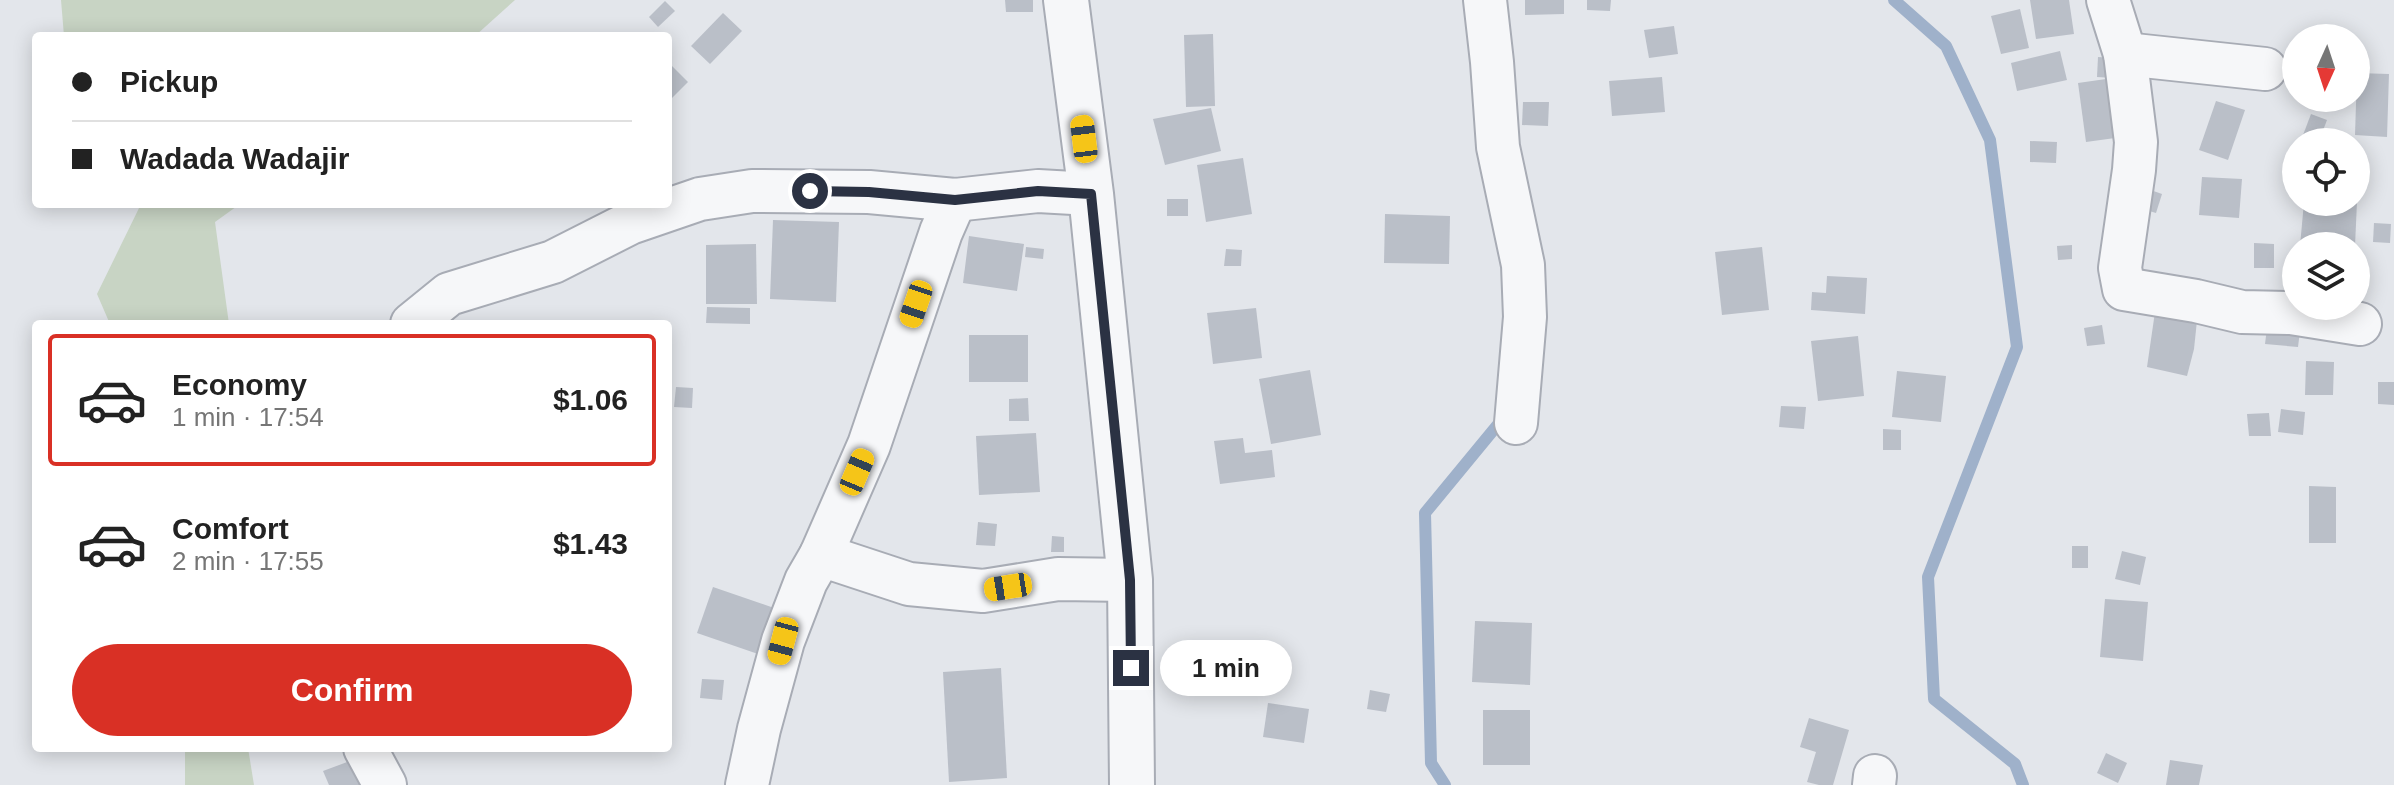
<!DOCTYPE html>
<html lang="en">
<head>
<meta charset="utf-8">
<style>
  :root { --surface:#fff; --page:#f6f6f6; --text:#222; --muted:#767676; --line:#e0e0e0; --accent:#d93025 }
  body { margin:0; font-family:Helvetica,sans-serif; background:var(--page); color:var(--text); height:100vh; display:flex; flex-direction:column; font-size:30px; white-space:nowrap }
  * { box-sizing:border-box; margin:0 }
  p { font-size:26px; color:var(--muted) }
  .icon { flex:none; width:44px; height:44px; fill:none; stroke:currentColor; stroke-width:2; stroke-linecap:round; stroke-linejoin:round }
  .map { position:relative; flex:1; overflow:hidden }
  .side { position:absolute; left:32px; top:320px; width:640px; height:432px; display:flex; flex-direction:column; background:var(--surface); border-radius:8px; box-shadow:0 4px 20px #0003 }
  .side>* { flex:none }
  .hud { position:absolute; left:32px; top:32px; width:640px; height:176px; border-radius:8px; box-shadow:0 4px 20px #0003; display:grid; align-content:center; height:176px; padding:0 40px; background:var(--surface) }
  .needle { width:52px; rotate:183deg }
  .tools { position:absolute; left:2282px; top:24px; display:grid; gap:16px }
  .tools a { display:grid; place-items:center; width:88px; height:88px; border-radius:50%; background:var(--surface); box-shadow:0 4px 20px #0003; font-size:40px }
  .end { position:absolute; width:36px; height:36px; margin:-18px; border:10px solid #2b3243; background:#fff; box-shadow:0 0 0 4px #fff }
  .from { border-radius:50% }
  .bubble { position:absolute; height:56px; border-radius:28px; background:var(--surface); box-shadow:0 4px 20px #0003; font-size:26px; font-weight:700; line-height:56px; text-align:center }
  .car { position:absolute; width:24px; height:48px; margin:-24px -12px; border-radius:10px; box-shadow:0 0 6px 2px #0007; background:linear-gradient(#f5c518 24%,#345 0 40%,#f5c518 0 76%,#345 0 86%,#f5c518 0) }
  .hud b { display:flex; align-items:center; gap:28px; height:76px; font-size:30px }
  .hud b+b { border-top:2px solid var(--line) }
  .hud i { width:20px; height:20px; background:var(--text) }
  ul { padding:14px 0 0; list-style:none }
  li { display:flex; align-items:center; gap:24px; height:132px; margin:0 16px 12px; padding:0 24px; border:4px solid transparent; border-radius:8px }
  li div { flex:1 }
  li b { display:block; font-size:30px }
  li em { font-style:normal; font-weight:700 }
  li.on { border-color:var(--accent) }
  li>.icon { width:72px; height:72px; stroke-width:1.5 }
  .cta { display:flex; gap:16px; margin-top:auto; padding:16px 40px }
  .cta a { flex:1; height:92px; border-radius:48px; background:var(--accent); color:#fff; font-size:32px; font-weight:700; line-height:92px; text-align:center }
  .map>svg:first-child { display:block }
  .green { fill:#c8d4c4 }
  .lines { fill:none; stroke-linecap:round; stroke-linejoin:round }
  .stream { stroke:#9fb1ca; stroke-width:12 }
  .building { fill:#babfc8 }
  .minor-casing { stroke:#a8acb5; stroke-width:46 }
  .tertiary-casing { stroke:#a8acb5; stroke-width:48 }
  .minor { stroke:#f6f7f9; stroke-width:42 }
  .tertiary { stroke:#f6f7f9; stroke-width:44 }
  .route { stroke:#2b3243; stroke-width:10 }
</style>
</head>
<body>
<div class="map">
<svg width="2394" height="785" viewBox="0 0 2394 785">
  <rect width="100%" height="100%" fill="#e3e6eb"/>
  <!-- green -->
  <g class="green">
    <path d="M61,0H515L475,36H64Z"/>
    <path d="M141,204H240L215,222L229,324H110L97,294Z"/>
    <path d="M185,748H248L254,785H185Z"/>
  </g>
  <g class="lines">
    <!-- stream -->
    <g class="stream">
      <path d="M1894,0L1946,46L1990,140L2017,347L1928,577L1934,699L2015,764L2023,785"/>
      <path d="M1445,785L1431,763L1425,513L1500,422L1501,411"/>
    </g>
  </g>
  <!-- building -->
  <g class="building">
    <path d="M1005,0H1033V12H1006Z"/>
    <path d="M1525,0H1564V14L1525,15Z"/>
    <path d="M1587,0H1611L1610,11L1587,10Z"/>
    <path d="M2030,0H2069L2074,34L2036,39Z"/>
    <path d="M665,1L675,11L658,27L649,17Z"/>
    <path d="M2020,9L2029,48L2001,54L1991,16Z"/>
    <path d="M723,13L742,31L710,64L691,46Z"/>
    <path d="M1674,26L1678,54L1649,58L1644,30Z"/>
    <path d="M1213,34L1215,106L1186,107L1184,35Z"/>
    <path d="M2060,51L2067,80L2017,91L2011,63Z"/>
    <path d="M2098,57L2114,58L2113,78L2097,77Z"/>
    <path d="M668,62L688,82L668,102Z"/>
    <path d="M2357,73L2389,74L2387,137L2355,135Z"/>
    <path d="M1662,77L1665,112L1612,116L1609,81Z"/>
    <path d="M2106,79L2115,138L2086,142L2078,83Z"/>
    <path d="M2216,101L2245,110L2228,160L2199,150Z"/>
    <path d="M1523,102H1549L1548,126L1522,125Z"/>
    <path d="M1211,108L1221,151L1165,165L1153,119Z"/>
    <path d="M2311,114L2327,120L2319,141L2303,135Z"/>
    <path d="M2030,141L2057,142L2056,163L2030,162Z"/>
    <path d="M1243,158L1252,214L1206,222L1197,165Z"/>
    <path d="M2202,177L2242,179L2239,218L2199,215Z"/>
    <path d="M2142,187L2162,194L2156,213L2136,207Z"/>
    <rect x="1167" y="199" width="21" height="17"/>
    <path d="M2304,202H2357L2355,246H2300Z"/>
    <path d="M1385,214L1450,216L1449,264L1384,263Z"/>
    <path d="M773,220L839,222L836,302L770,299Z"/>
    <path d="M2374,223L2391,224L2390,243L2373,242Z"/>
    <path d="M969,236L1024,244L1017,291L963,283Z"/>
    <path d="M2254,243L2274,244V268H2254Z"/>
    <path d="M756,244L757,304H706V245Z"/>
    <path d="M2072,245V259L2058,260L2057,246Z"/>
    <path d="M1026,247L1044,249L1043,259L1025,257Z"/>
    <path d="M1762,247L1769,310L1722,315L1715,252Z"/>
    <path d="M1226,249L1242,250L1241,266H1224Z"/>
    <path d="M1827,276L1867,278L1865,314L1811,310L1812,292L1826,293Z"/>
    <path d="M2156,305L2198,311L2194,349L2187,376L2147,367Z"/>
    <path d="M707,307L750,308V324L706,323Z"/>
    <path d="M1256,308L1262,358L1213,364L1207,313Z"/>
    <path d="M2102,325L2105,344L2087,346L2084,328Z"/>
    <path d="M2267,328L2300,331L2298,347L2265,344Z"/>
    <rect x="969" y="335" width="59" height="47"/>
    <path d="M1858,336L1864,396L1818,401L1811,341Z"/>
    <path d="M2306,361L2334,362L2333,395H2305Z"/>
    <path d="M1310,370L1321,435L1271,444L1259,379Z"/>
    <path d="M1897,371L1946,376L1941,422L1892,417Z"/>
    <path d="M2378,382H2394V405L2378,404Z"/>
    <path d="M676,387L693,388L692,408L674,407Z"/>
    <path d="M1028,398L1029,421H1009V399Z"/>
    <path d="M1781,406L1806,407L1804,429L1779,427Z"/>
    <path d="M2281,409L2305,412L2303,435L2278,432Z"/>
    <path d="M2269,413L2271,436H2249L2247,414Z"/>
    <path d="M1883,429L1901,430V450H1883Z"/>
    <path d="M1036,433L1040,492L979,495L976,436Z"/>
    <path d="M1243,438L1245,453L1272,450L1275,477L1220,484L1214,441Z"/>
    <path d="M2309,486L2336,487V543H2309Z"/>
    <path d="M978,522L997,524L995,546L976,545Z"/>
    <path d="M1052,536L1064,537V552H1051Z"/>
    <rect x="2072" y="546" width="16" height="22"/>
    <path d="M2122,551L2146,557L2140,585L2115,579Z"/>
    <path d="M713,587L774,608L758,654L697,633Z"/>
    <path d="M2105,599L2148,602L2143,661L2100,657Z"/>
    <path d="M1475,621L1532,623L1530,685L1472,682Z"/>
    <path d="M1001,668L1007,778L949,782L943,672Z"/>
    <path d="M702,679L724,680L722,700L700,698Z"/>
    <path d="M1370,690L1390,694L1386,712L1367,709Z"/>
    <path d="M1268,703L1309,709L1304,743L1263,737Z"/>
    <rect x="1483" y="710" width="47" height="55"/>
    <path d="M1809,718L1849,730L1833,785H1819L1807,782L1816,752L1800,747Z"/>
    <path d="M2106,753L2127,763L2118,783L2097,773Z"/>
    <path d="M366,755L377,785H329L323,771Z"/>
    <path d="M2170,760L2203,765L2199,785H2166Z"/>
  </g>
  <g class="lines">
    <!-- minor casing -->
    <g class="minor-casing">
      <g id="minor">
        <path d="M1485,0L1492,62L1498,147L1523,265L1525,317L1516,423"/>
        <path d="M2108,0L2125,54L2136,142L2134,170L2120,268L2124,289L2196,301L2242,312L2291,313L2360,324"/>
        <path d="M2125,54L2265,69"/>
        <path d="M412,324L449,294L553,262L630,223L700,199L752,191L869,192L955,200L1038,191L1091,194"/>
        <path d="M821,555L909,584L983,591L1058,579L1130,580"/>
        <path d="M365,748L385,785"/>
        <path d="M747,785L759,729L783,641L806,581L821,555L869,445L941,232L955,200"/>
        <path d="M1874,785L1875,776"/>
      </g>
    </g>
    <!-- tertiary casing -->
    <g class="tertiary-casing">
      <path id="tertiary" d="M1066,0L1091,194L1130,580L1132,785"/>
    </g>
    <!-- minor -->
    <use href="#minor" class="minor"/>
    <!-- tertiary -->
    <use href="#tertiary" class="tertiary"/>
  </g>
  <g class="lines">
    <!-- route -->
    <path class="route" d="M810,191L869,192L955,200L1038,191L1091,194L1130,580L1131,668"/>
  </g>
</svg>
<div class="tools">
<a><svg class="needle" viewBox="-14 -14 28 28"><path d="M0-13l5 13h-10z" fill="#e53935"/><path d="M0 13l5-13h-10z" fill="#767676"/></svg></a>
<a><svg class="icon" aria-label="locate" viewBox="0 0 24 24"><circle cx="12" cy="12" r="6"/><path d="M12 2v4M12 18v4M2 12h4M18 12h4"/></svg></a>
<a><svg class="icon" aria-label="layers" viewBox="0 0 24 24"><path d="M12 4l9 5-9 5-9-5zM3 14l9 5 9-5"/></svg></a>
</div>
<i class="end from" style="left:810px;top:191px"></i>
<i class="end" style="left:1131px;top:668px"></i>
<div class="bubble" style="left:1160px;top:640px;width:132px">1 min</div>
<i class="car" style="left:1084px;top:139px;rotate:353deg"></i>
<i class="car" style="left:916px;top:304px;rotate:199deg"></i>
<i class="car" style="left:857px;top:472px;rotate:23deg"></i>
<i class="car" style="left:1008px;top:587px;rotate:261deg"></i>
<i class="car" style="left:783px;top:641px;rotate:195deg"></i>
<div class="hud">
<b><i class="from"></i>Pickup</b>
<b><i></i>Wadada Wadajir</b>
</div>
<section class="side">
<ul>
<li class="on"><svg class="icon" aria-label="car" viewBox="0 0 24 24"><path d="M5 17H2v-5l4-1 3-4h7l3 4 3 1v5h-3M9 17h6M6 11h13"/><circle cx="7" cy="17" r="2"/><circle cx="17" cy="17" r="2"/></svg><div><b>Economy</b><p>1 min · 17:54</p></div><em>$1.06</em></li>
<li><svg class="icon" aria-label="car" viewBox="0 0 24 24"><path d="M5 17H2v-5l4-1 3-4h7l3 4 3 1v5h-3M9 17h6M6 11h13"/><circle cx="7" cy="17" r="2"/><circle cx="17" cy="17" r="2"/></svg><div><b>Comfort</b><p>2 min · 17:55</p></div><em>$1.43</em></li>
</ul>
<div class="cta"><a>Confirm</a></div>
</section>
</div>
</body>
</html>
